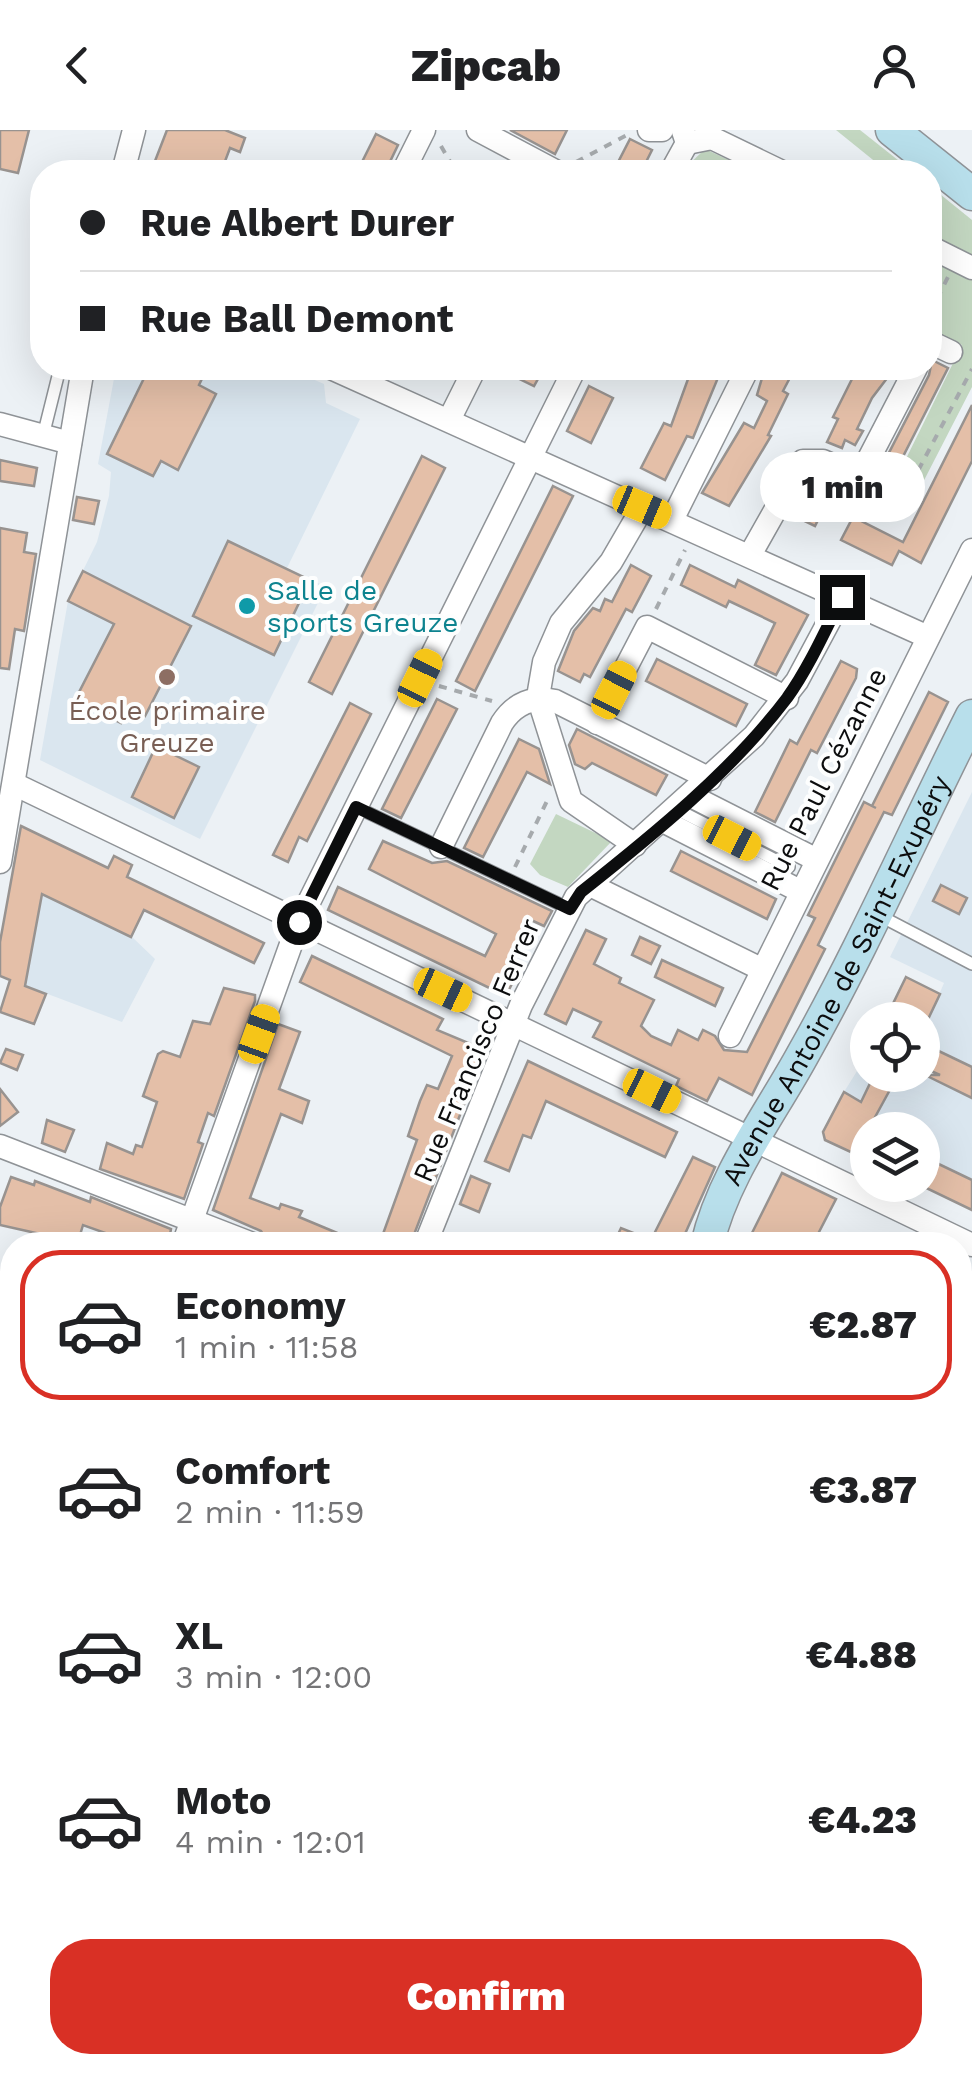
<!DOCTYPE html>
<html lang="en">
<head>
<meta charset="utf-8">
<style>
  :root { --surface:#fff; --page:#f2f2f2; --text:#202124; --muted:#757577; --line:#e0e0e0; --accent:#d93025 }
  body { margin:0; font-family:"Work Sans",sans-serif; background:var(--page); color:var(--text); height:100vh; display:flex; flex-direction:column; font-size:38px; white-space:nowrap }
  * { box-sizing:border-box; margin:0 }
  p { font-size:32px; color:var(--muted) }
  .icon { flex:none; width:55px; height:55px; fill:none; stroke:currentColor; stroke-width:2; stroke-linecap:round; stroke-linejoin:round }
  .map { position:relative; flex:1; overflow:hidden }
  .panel { position:absolute; left:0px; top:1102px; width:972px; height:842px; display:flex; flex-direction:column; background:var(--surface); border-radius:40px 40px 0 0; box-shadow:0 10px 40px #0002 }
  .panel>* { flex:none }
  .top-card { position:absolute; left:30px; top:30px; width:912px; height:220px; border-radius:40px; box-shadow:0 10px 40px #0002; display:grid; align-content:center; height:220px; padding:0 50px; background:var(--surface) }
  .buttons { position:absolute; left:850px; top:872px; display:grid; gap:20px }
  .buttons a { display:grid; place-items:center; width:90px; height:90px; border-radius:50%; background:var(--surface); box-shadow:0 10px 40px #0002; font-size:50px }
  .end { position:absolute; width:45px; height:45px; margin:-22px; border:12px solid #0c0d0e; background:#fff; box-shadow:0 0 0 5px #fff }
  .from { border-radius:50% }
  .bubble { position:absolute; height:70px; border-radius:35px; background:var(--surface); box-shadow:0 10px 40px #0002; font-size:32px; font-weight:800; line-height:70px; text-align:center }
  .car { position:absolute; width:30px; height:60px; margin:-30px -15px; border-radius:12px; box-shadow:0 0 8px 2px #0007; background:linear-gradient(#f5c518 24%,#345 0 40%,#f5c518 0 76%,#345 0 86%,#f5c518 0) }
  .top-card b { display:flex; align-items:center; gap:35px; height:95px; font-size:38px }
  .top-card b+b { border-top:2px solid var(--line) }
  .top-card i { width:25px; height:25px; background:var(--text) }
  ul { padding:18px 0 0; list-style:none }
  li { display:flex; align-items:center; gap:30px; height:150px; margin:0 20px 15px; padding:0 30px; border:5px solid transparent; border-radius:40px }
  li div { flex:1 }
  li b { display:block; font-size:38px }
  li em { font-style:normal; font-weight:800 }
  li.active { border-color:var(--accent) }
  li>.icon { width:90px; height:90px; stroke-width:1.5 }
  .button { display:flex; gap:20px; margin-top:auto; padding:20px 50px }
  .button a { flex:1; height:115px; border-radius:40px; background:var(--accent); color:#fff; font-size:40px; font-weight:800; line-height:115px; text-align:center }
  header { display:flex; justify-content:space-between; align-items:center; height:130px; padding:0 50px; background:var(--surface); font-size:45px; font-weight:800 }
  .map>svg:first-child { display:block }
  .built { fill:#dae6ef }
  .green { fill:#c3d7c1 }
  .building { fill:#e4bfa8; stroke:#989390; stroke-width:2.5 }
  .lines { fill:none; stroke-linecap:round; stroke-linejoin:round }
  .lane-casing { stroke:#8f9397; stroke-width:14 }
  .street-casing { stroke:#8f9397; stroke-width:25 }
  .secondary-casing { stroke:#8f9397; stroke-width:35 }
  .path { stroke:#a6aaad; stroke-width:4; stroke-dasharray:8 8; stroke-linecap:butt }
  .lane { stroke:#fff; stroke-width:11 }
  .street { stroke:#fff; stroke-width:22 }
  .secondary { stroke:#b8dfeb; stroke-width:32 }
  .route { stroke:#0c0d0e; stroke-width:12 }
  .culture-dot { fill:#0f9aa8; stroke:#fdfefe; stroke-width:4 }
  .education-dot { fill:#8d6e63; stroke:#fdfefe; stroke-width:4 }
  .labels { text-anchor:middle; stroke-width:8; stroke-linejoin:round; paint-order:stroke }
  .culture-label { font-size:28px; fill:#0d838f; stroke:#fdfefe; text-anchor:start }
  .education-label { font-size:28px; fill:#785e54; stroke:#fdfefe }
  .street-label { font-size:28px; fill:#0c0d0e; stroke:#fdfefe }
</style>
</head>
<body>
<header><svg class="icon" aria-label="back" viewBox="0 0 24 24"><path d="M15 5l-7 7 7 7"/></svg>Zipcab<svg class="icon" aria-label="person" viewBox="0 0 24 24"><circle cx="12" cy="8" r="4"/><path d="M4 21q1-7 8-7t8 7"/></svg></header>
<div class="map">
<svg width="972" height="1944" viewBox="0 0 972 1944">
  <rect width="100%" height="100%" fill="#ecf1f5"/>
  <!-- built -->
  <g class="built">
    <path d="M116,238H287L324,254L326,273L360,289L287,438L326,457L200,709L40,630L68,471L97,412L109,366L111,342L98,334Z"/>
    <path d="M972,662V1080L920,1055L922,1000H868L867,1030L825,1010L844,962L867,925L868,945H922L923,902L944,853L890,827Z"/>
    <path d="M20,695L154,760L132,807L155,829L122,892L0,846V812Z"/>
  </g>
  <!-- green -->
  <g class="green">
    <path d="M836,0H860L913,42H888Z"/>
    <path d="M705,19L755,42H681Z"/>
    <path d="M930,56L972,90V129L930,108Z"/>
    <path d="M930,129L972,150V257L918,362L896,349L962,215L930,198Z"/>
    <path d="M556,684L612,711L568,757L540,745L530,734Z"/>
    <path d="M960,1275L972,1281V1944H331L337,1932H960Z"/>
  </g>
  <!-- building -->
  <g class="building">
    <path d="M0,0H29L18,43L0,39Z"/>
    <path d="M167,0H225L245,8L240,22L230,18L221,42H185L155,31Z"/>
    <path d="M510,0H567L555,24Z"/>
    <path d="M376,4L398,15L385,42H357Z"/>
    <path d="M630,9L652,20L641,42H613Z"/>
    <path d="M932,230L948,238L890,352L877,346L929,245Z"/>
    <path d="M149,238H207L199,255L216,264L178,340L161,331L153,346L107,324Z"/>
    <path d="M497,238H544L534,256Z"/>
    <path d="M692,238H722L693,308L687,306L665,350L641,338L664,293L671,296Z"/>
    <path d="M765,238H795L783,261L788,264L768,305L771,306L729,376L702,363L744,293L754,298L767,271L757,265Z"/>
    <path d="M846,238H887L891,243L872,268L857,299L863,301L855,315L845,310L842,318L827,312L838,289L833,287L855,243L861,245Z"/>
    <path d="M589,256L613,268L591,313L567,301Z"/>
    <path d="M972,275V331L921,433L899,421L892,435L841,410L853,387L903,412Z"/>
    <path d="M422,326L445,338L332,564L309,552Z"/>
    <path d="M0,330L37,338L34,356L0,351Z"/>
    <path d="M553,356L573,366L475,561L456,551Z"/>
    <path d="M803,362L826,374L815,396L790,384Z"/>
    <path d="M77,367L99,371L94,394L73,390Z"/>
    <path d="M0,398L27,403L24,422L36,424L24,501L15,499L9,539L0,538Z"/>
    <path d="M228,411L310,450L274,525L193,486Z"/>
    <path d="M631,435L651,446L632,482L626,479L590,547L584,544L580,552L558,541L574,501L593,478L600,481L605,469L612,472Z"/>
    <path d="M690,435L735,457L738,450L808,485L776,545L755,535L775,493L729,471L726,477L681,455Z"/>
    <path d="M83,441L191,496L145,586L129,578L121,593L75,570L114,494L68,471Z"/>
    <path d="M657,529L747,574L736,596L646,551Z"/>
    <path d="M841,531L857,539L856,548L817,623L811,620L775,692L755,682L790,610L797,614Z"/>
    <path d="M929,562L948,572L892,685L884,682L856,738L818,815L825,819L752,965L719,948L707,971L676,956L679,949L593,907L601,892L573,879L566,894L545,884L586,800L606,809L594,834L621,848L619,853L654,870L641,896L651,906L671,915L678,900L698,910L703,900L715,906L724,920L747,922L815,788L808,785L864,672L876,678L872,676Z"/>
    <path d="M437,569L457,579L401,688L382,679Z"/>
    <path d="M350,573L371,584L307,711L299,707L288,732L273,725Z"/>
    <path d="M577,599L667,645L656,665L592,633L585,639L575,634L569,615Z"/>
    <path d="M519,609L539,619L550,654L527,642L483,727L464,718Z"/>
    <path d="M156,616L199,637L174,688L132,667Z"/>
    <path d="M21,696L108,738L114,726L132,735L127,747L264,813L254,833L144,780L131,807L42,764L25,856L46,864L34,894L0,882L10,850L0,846V812Z"/>
    <path d="M383,711L432,733L447,731L552,781L544,796L531,790L509,839L517,843L506,866L328,780L338,757L485,826L496,804L369,739Z"/>
    <path d="M681,721L776,769L767,789L671,741Z"/>
    <path d="M941,755L967,768L959,784L933,771Z"/>
    <path d="M640,807L660,816L651,834L632,825Z"/>
    <path d="M312,826L443,889L437,900L485,920L410,1115H379L417,1010L408,1006L420,971L427,955L438,959L452,926L300,852Z"/>
    <path d="M662,830L723,858L715,876L655,847Z"/>
    <path d="M906,847L940,864L922,902V890H885Z"/>
    <path d="M224,858L255,865V871L214,986L208,983L198,1012L203,1014L184,1069L100,1039L107,1013L133,1024L136,1015L142,1017L157,972L143,966L158,924L163,921L180,927L193,891L210,894Z"/>
    <path d="M278,894L300,902L279,959L309,971L302,993L281,984L250,1068L279,1079L281,1074L302,1081L299,1087L366,1115H270L261,1101L213,1080Z"/>
    <path d="M922,913L972,937V968L925,945H940L922,937Z"/>
    <path d="M6,919L23,925L17,940L0,933Z"/>
    <path d="M528,931L677,1002L665,1027L546,971L531,1008L523,1005L509,1041L485,1031Z"/>
    <path d="M874,945H898L868,1000V1030L825,1010L823,1002L844,962L861,972Z"/>
    <path d="M0,959L18,982L0,996Z"/>
    <path d="M47,990L74,1000L65,1022L42,1013Z"/>
    <path d="M922,1026L972,1050V1080L922,1056Z"/>
    <path d="M693,1027L715,1037L680,1115H613L621,1098L651,1110Z"/>
    <path d="M782,1043L836,1069L818,1104L840,1115H746Z"/>
    <path d="M471,1046L490,1054L479,1082L460,1074Z"/>
    <path d="M11,1047L34,1055L35,1051L90,1072L91,1067L171,1099L168,1115H139L83,1095L77,1115H58L47,1112L49,1106L0,1095V1077Z"/>
  </g>
  <g class="lines">
    <!-- lane casing -->
    <g class="lane-casing">
      <g id="lane">
        <path d="M43,306L60,238"/>
        <path d="M356,677L570,779"/>
        <path d="M676,679L789,737"/>
        <path d="M888,790L972,834"/>
      </g>
    </g>
    <!-- street casing -->
    <g class="street-casing">
      <g id="street">
        <path d="M478,0L557,42"/>
        <path d="M649,0H662"/>
        <path d="M687,13L712,8L782,42"/>
        <path d="M123,42L134,0"/>
        <path d="M403,42L424,0"/>
        <path d="M671,42L687,13L683,1"/>
        <path d="M930,117L972,138"/>
        <path d="M930,212L951,222"/>
        <path d="M331,238L928,507"/>
        <path d="M449,290L475,238"/>
        <path d="M0,294L70,313"/>
        <path d="M672,390L748,238"/>
        <path d="M750,425L803,331H823L853,344L863,340L916,238"/>
        <path d="M597,593L647,497L787,568"/>
        <path d="M14,654L972,1115"/>
        <path d="M691,666L817,730"/>
        <path d="M663,691L800,761"/>
        <path d="M635,715L571,671L538,567L544,532L561,493L611,432L643,377"/>
        <path d="M441,717L502,593C515,573 533,566 555,571L710,649"/>
        <path d="M0,732L83,238"/>
        <path d="M590,755L761,839"/>
        <path d="M730,906L972,420"/>
        <path d="M0,1016L255,1115"/>
        <path d="M183,1115L299,792L575,238"/>
        <path d="M425,1115L521,875L576,767L754,606L797,551L842,467"/>
        <path d="M0,1233L12,1237"/>
        <path d="M0,1581L12,1585"/>
        <path d="M0,1656L12,1618"/>
        <path d="M0,1934L31,1944"/>
        <path d="M87,1944L91,1932"/>
      </g>
    </g>
    <!-- secondary casing -->
    <g class="secondary-casing">
      <g id="secondary">
        <path d="M892,0L972,64"/>
        <path id="s1" d="M707,1115C723,1046 769,986 802,926C864,816 915,699 972,586"/>
        <path d="M312,1944L317,1932"/>
      </g>
    </g>
    <!-- path -->
    <g class="path">
      <path d="M441,16L456,42"/>
      <path d="M576,32L629,4"/>
      <path d="M930,183L948,147"/>
      <path d="M876,353L903,369L972,239"/>
      <path d="M656,479L685,420"/>
      <path d="M439,556L492,571"/>
      <path d="M515,737L548,669"/>
    </g>
    <!-- lane -->
    <use href="#lane" class="lane"/>
    <!-- street -->
    <use href="#street" class="street"/>
    <!-- secondary -->
    <use href="#secondary" class="secondary"/>
  </g>
  <g class="lines">
    <!-- route -->
    <path class="route" d="M299,792L356,677L570,779L581,762C653,705 732,641 787,568C809,537 825,501 842,467"/>
  </g>
  <!-- markers -->
  <circle class="culture-dot" cx="247" cy="476" r="10"/>
  <circle class="education-dot" cx="167" cy="547" r="10"/>
  <g class="labels">
    <!-- culture labels -->
    <g class="culture-label">
      <text x="267" y="470">Salle de<tspan x="267" dy="32">sports Greuze</tspan></text>
    </g>
    <!-- education labels -->
    <g class="education-label">
      <text x="167" y="590">École primaire<tspan x="167" dy="32">Greuze</tspan></text>
    </g>
    <!-- street labels -->
    <g class="street-label">
      <text transform="translate(823 649) rotate(-63)" y="10">Rue Paul Cézanne</text>
      <text dy="10" stroke="none"><textPath href="#s1" startOffset="295">Avenue Antoine de Saint-Exupéry</textPath></text>
      <text transform="translate(476 920) rotate(-67)" y="10">Rue Francisco Ferrer</text>
    </g>
  </g>
</svg>
<div class="buttons">
<a><svg class="icon" aria-label="locate" viewBox="0 0 24 24"><circle cx="12" cy="12" r="6"/><path d="M12 2v4M12 18v4M2 12h4M18 12h4"/></svg></a>
<a><svg class="icon" aria-label="layers" viewBox="0 0 24 24"><path d="M12 4l9 5-9 5-9-5zM3 14l9 5 9-5"/></svg></a>
</div>
<i class="end from" style="left:299px;top:792px"></i>
<i class="end" style="left:842px;top:467px"></i>
<div class="bubble" style="left:760px;top:322px;width:165px">1 min</div>
<i class="car" style="left:642px;top:377px;rotate:113deg"></i>
<i class="car" style="left:420px;top:548px;rotate:26deg"></i>
<i class="car" style="left:614px;top:560px;rotate:27deg"></i>
<i class="car" style="left:732px;top:708px;rotate:117deg"></i>
<i class="car" style="left:443px;top:860px;rotate:115deg"></i>
<i class="car" style="left:259px;top:904px;rotate:20deg"></i>
<i class="car" style="left:652px;top:961px;rotate:116deg"></i>
<div class="top-card">
<b><i class="from"></i>Rue Albert Durer</b>
<b><i></i>Rue Ball Demont</b>
</div>
<section class="panel">
<ul>
<li class="active"><svg class="icon" aria-label="car" viewBox="0 0 24 24"><path d="M5 17H2v-5l4-1 3-4h7l3 4 3 1v5h-3M9 17h6M6 11h13"/><circle cx="7" cy="17" r="2"/><circle cx="17" cy="17" r="2"/></svg><div><b>Economy</b><p>1 min · 11:58</p></div><em>€2.87</em></li>
<li><svg class="icon" aria-label="car" viewBox="0 0 24 24"><path d="M5 17H2v-5l4-1 3-4h7l3 4 3 1v5h-3M9 17h6M6 11h13"/><circle cx="7" cy="17" r="2"/><circle cx="17" cy="17" r="2"/></svg><div><b>Comfort</b><p>2 min · 11:59</p></div><em>€3.87</em></li>
<li><svg class="icon" aria-label="car" viewBox="0 0 24 24"><path d="M5 17H2v-5l4-1 3-4h7l3 4 3 1v5h-3M9 17h6M6 11h13"/><circle cx="7" cy="17" r="2"/><circle cx="17" cy="17" r="2"/></svg><div><b>XL</b><p>3 min · 12:00</p></div><em>€4.88</em></li>
<li><svg class="icon" aria-label="car" viewBox="0 0 24 24"><path d="M5 17H2v-5l4-1 3-4h7l3 4 3 1v5h-3M9 17h6M6 11h13"/><circle cx="7" cy="17" r="2"/><circle cx="17" cy="17" r="2"/></svg><div><b>Moto</b><p>4 min · 12:01</p></div><em>€4.23</em></li>
</ul>
<div class="button"><a>Confirm</a></div>
</section>
</div>
</body>
</html>
